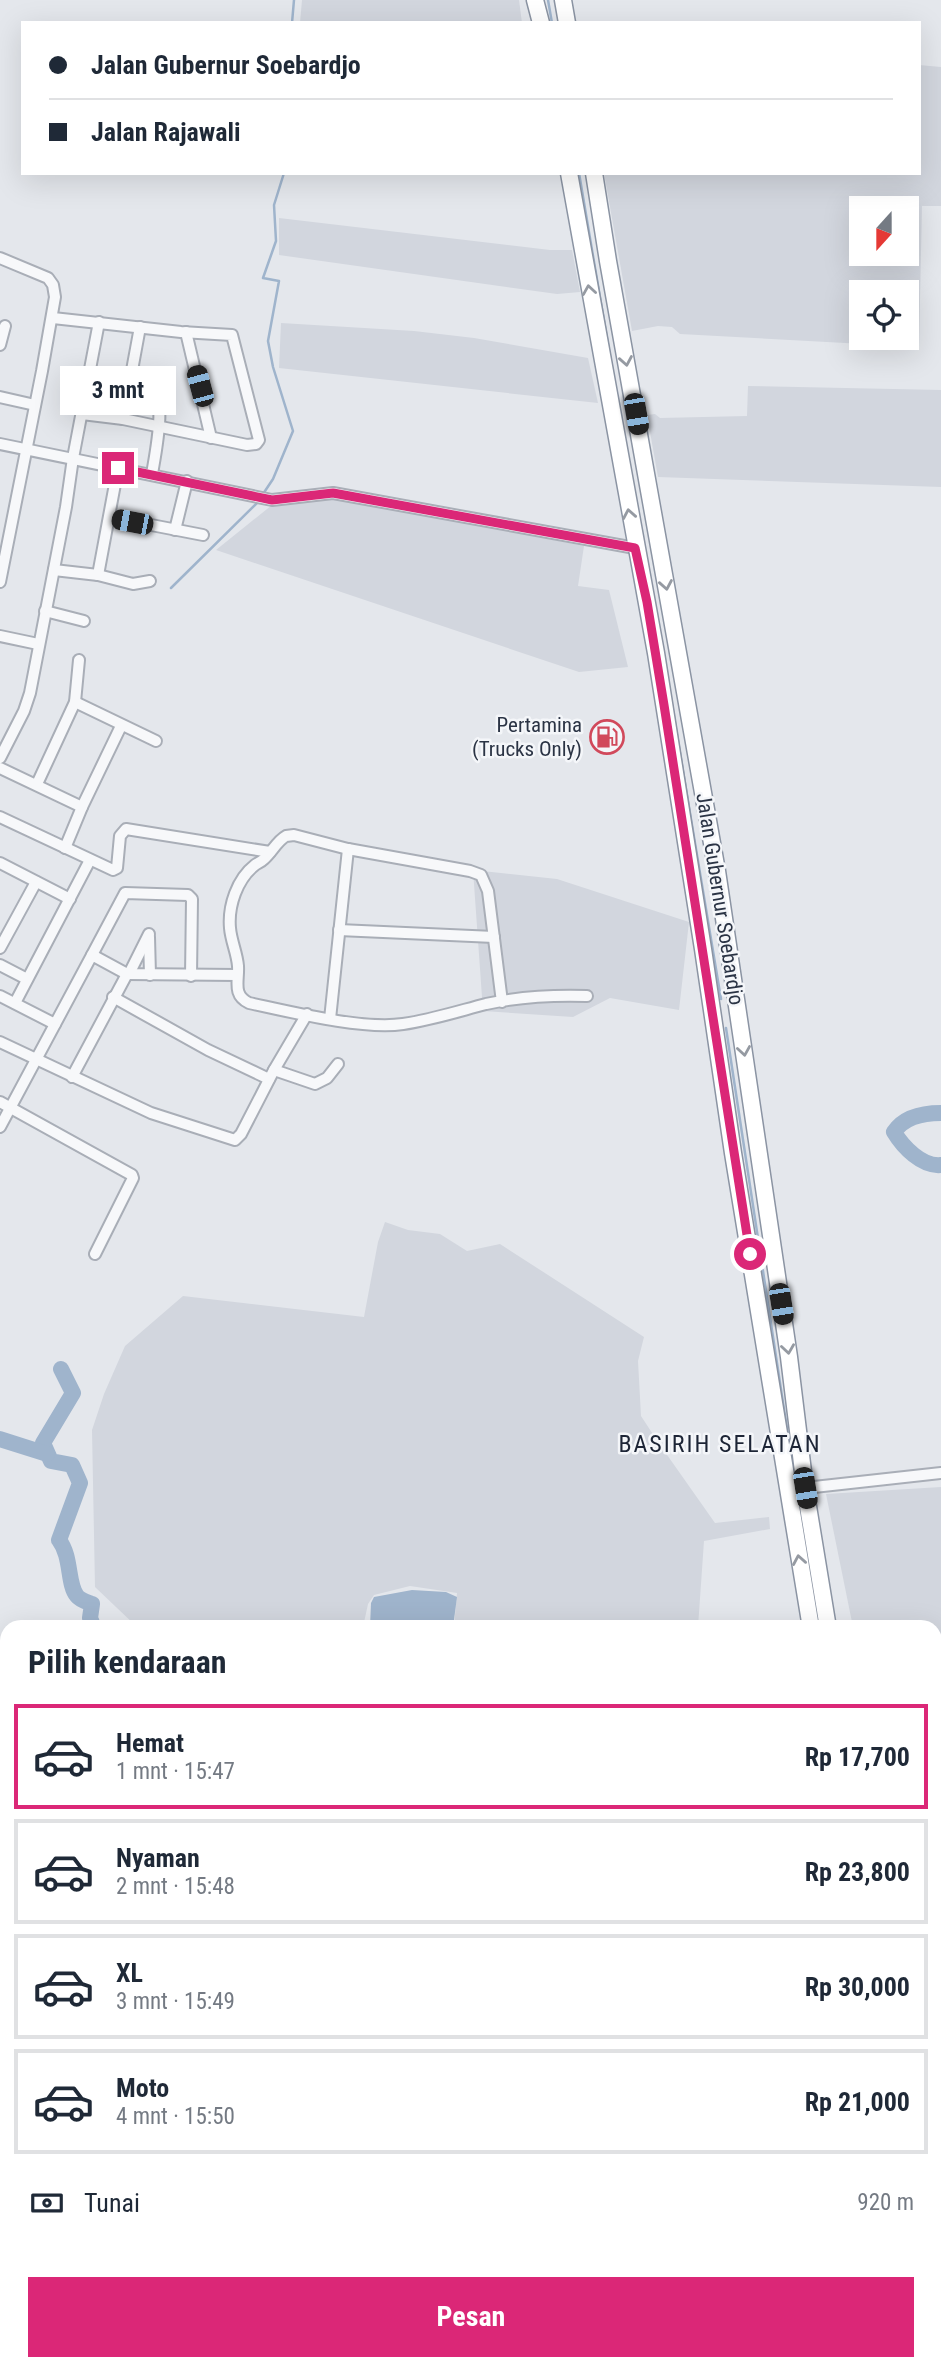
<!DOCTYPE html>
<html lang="id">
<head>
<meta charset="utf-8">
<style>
  :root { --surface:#fff; --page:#f2f2f3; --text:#1f2937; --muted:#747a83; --line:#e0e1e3; --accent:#db2777 }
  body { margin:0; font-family:"Roboto Condensed",sans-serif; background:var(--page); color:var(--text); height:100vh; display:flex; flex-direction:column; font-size:26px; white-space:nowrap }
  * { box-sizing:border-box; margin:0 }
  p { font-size:23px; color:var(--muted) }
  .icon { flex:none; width:38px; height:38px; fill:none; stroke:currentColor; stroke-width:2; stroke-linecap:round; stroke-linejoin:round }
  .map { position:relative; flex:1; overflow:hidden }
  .panel { position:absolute; left:0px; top:1620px; width:942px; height:751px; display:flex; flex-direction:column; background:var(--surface); border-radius:21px 21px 0 0; box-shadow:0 7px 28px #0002 }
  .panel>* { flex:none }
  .banner { position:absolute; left:21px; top:21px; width:900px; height:154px; border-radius:0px; box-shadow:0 7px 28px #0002; display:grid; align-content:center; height:154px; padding:0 28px; background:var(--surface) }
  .needle { width:46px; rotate:201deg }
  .controls { position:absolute; left:849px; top:196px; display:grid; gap:14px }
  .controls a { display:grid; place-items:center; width:70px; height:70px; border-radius:0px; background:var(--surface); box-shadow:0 7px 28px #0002; font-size:35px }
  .end { position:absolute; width:32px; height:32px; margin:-16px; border:9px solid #db2777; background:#fff; box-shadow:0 0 0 4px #fff }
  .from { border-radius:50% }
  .bubble { position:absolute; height:49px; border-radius:0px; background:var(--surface); box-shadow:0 7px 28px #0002; font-size:23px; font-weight:700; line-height:49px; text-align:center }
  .car { position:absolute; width:21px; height:42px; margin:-21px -10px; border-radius:9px; box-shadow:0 0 5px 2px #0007; background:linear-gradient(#222 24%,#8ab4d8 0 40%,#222 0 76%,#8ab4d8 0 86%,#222 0) }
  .banner b { display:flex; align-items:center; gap:24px; height:66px; font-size:26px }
  .banner b+b { border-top:2px solid var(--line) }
  .banner i { width:18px; height:18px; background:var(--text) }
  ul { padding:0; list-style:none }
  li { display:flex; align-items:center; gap:21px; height:105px; margin:0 14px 10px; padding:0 14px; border:4px solid var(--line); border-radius:0px }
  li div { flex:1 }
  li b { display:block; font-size:26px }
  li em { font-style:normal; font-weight:700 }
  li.current { border-color:var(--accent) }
  li>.icon { width:63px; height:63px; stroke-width:1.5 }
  h2 { padding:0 28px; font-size:32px; line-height:84px }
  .pay { display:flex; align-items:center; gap:18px; height:77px; padding:0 28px; font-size:26px }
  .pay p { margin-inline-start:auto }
  .action { display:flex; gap:14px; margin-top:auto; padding:14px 28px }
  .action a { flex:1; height:80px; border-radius:0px; background:var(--accent); color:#fff; font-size:28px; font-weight:700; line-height:80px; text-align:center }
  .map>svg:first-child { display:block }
  .built { fill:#d2d6de; fill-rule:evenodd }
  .water { fill:#9fb4cc }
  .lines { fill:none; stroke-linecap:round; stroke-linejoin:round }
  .stream { stroke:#9fb4cc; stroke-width:2.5 }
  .river { stroke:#9fb4cc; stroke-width:16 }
  .minor-casing { stroke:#a9aeb7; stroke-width:14 }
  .highway-casing { stroke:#8b94a3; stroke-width:19 }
  .minor { stroke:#f7f8fa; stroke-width:10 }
  .highway { stroke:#fff; stroke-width:16 }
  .highway-bridge-casing { stroke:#8b94a3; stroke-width:19; stroke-linecap:butt }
  .highway-bridge { stroke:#fff; stroke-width:16 }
  .oneway { stroke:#959aa2 }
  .route { stroke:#db2777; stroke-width:9 }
  .labels { text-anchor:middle; stroke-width:5; stroke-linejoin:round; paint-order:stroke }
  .poi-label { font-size:21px; fill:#2b3445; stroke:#f4f6f9; text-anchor:end }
  .street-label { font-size:21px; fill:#2b3445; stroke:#f4f6f9 }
  .quarter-label { font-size:24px; letter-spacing:2px; fill:#1d2536; stroke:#f4f6f9 }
</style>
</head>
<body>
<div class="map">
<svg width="941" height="2371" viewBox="0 0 941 2371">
  <rect width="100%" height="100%" fill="#e4e7ec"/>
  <!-- built -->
  <g class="built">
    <path d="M302,0H519L522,23H300Z"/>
    <path d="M919,65L941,67V206H922L919,347L680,334L672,327L658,326L632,331L604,173H919ZM861,208H906V254H861ZM906,292V338H861V292Z"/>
    <path d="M279,218L550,250H572L580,292L557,294L279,255Z"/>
    <path d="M281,323L414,331L474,338L588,358L598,403L279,368Z"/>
    <path d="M748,386L941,390V487L658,477L647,415L655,414L660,418L747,416Z"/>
    <path d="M330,496L584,546L578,586L609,590L628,667L579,672L216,550L272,505Z"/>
    <path d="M473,870L557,879L689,922L679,1010L610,998L573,1017L483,1011Z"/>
    <path d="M385,1222L408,1230L440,1234L467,1251L500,1244L644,1337L638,1361L641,1416L658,1442L715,1523L769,1517L770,1529L704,1541L698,1627H454L457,1593L410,1586L374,1595L368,1604L363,1627H137L95,1587L92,1430L104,1394L125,1346L183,1296L364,1317L378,1242Z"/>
    <path d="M941,1487V2063L934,2031V1628L853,1627L826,1494Z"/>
  </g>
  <!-- water -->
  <path class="water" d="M412,1590L446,1592L457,1597L453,1627H370L371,1603L374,1597Z"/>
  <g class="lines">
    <!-- stream -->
    <g class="stream">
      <path d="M548,0L552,23"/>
      <path d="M292,23L294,0"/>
      <path d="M579,173L613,374"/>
      <path d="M263,494L273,479L293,431L273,367L268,341L279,281L263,278L276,241L274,205L284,173"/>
      <path d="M171,588L260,500"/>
      <path d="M669,687L721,999"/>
      <path d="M726,1028L796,1488"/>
      <path d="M809,1567L819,1623"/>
      <path d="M934,2230L941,2263"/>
    </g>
    <!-- river -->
    <g class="river">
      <path d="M941,1113C924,1113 904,1117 894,1132C903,1147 922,1167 941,1165"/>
      <path d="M61,1369L73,1393L43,1443L51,1461L72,1465L80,1483L59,1540C72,1557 67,1584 77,1596C80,1600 87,1602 92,1604L90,1618L94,1628"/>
      <path d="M0,1439L47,1454"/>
      <path d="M0,2043L7,2048"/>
      <path d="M0,2140L7,2146"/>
      <path d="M44,2364L45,2371"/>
    </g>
    <!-- minor casing -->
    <g class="minor-casing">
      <g id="minor">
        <path d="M0,258L48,278L53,285L55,297L42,371L0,582"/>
        <path d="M53,318L181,332L232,335L259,440L256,444L247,445L123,419L82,414"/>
        <path d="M186,332L211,438"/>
        <path d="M0,345L5,326"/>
        <path d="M132,372L149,374C168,395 156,450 152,474"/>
        <path d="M0,397L35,405"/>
        <path d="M123,419L140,327"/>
        <path d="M0,444L272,500L333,493L635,548"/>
        <path d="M110,517L203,535"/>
        <path d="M175,530L187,481"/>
        <path d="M54,570L98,575L133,584L150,581"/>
        <path d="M98,575L118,468"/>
        <path d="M45,611L84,621"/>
        <path d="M0,636L38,644"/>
        <path d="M75,702L156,741"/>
        <path d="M0,758L24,711L30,693L66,507L73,458L99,322"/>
        <path d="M0,768L82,807"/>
        <path d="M37,784L75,702L79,660"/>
        <path d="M0,817L113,870L117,868L120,836L126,829L270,852"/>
        <path d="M65,848L82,807L121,726"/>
        <path d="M0,863L70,899"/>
        <path d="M339,930L494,937"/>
        <path d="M149,937L150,975"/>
        <path d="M0,948L36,882"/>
        <path d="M92,955L125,893L188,895L192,899L191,976"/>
        <path d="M0,965L27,979"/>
        <path d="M129,974L149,934"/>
        <path d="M0,996L55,1024"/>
        <path d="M113,997L208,1050L269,1079"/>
        <path d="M502,1002L488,891L481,875L470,871L348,849L294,835L286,836C277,841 272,852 264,859C261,862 258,863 255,865C237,879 228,906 230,928C231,941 237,953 238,966C239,981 232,995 249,1003C291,1012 363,1030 403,1024C431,1020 459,1011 486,1004C518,997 555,995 587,996"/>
        <path d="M15,1003L90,860"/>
        <path d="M330,1019L348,849"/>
        <path d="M0,1042L151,1113L235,1140L241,1134L274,1070L307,1014"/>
        <path d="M274,1070L315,1084L327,1078L338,1064"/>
        <path d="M72,1077L127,974"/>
        <path d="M0,1102L132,1175L133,1178L95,1254"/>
        <path d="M0,1127L92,955L127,974L237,975"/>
        <path d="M805,1488L941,1473"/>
        <path d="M0,1822L7,1813"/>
        <path d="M0,2106L7,2112"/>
        <path d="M0,2337L7,2343"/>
        <path d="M30,2364L37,2371"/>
        <path d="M195,2364L196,2371"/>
        <path d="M264,2364L265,2371"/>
        <path d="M328,2364V2371"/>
        <path d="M413,2364L445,2371"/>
        <path d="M539,2364L541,2371"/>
        <path d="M606,2364L608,2371"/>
        <path d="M676,2364L678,2371"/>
        <path d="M762,2371L790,2364"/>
      </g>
    </g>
    <!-- highway casing -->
    <g class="highway-casing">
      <g id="highway">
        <path d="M535,0L541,23"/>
        <path d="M563,0L567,23"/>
        <path d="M569,173L656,653L703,949L733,1153L811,1628"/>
        <path d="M594,173L608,261L717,871L789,1357L805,1488L828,1628"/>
        <path d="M934,2068L941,2107"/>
        <path d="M934,2176L941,2212"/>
      </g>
    </g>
    <!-- minor -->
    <use href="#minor" class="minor"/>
    <!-- highway -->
    <use href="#highway" class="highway"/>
    <!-- highway-bridge casing -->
    <g class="highway-bridge-casing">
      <path id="highway-bridge" d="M934,2299L941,2333"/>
    </g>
    <!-- highway-bridge -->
    <use href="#highway-bridge" class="highway-bridge"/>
  </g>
  <!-- one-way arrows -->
  <defs><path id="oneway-chevron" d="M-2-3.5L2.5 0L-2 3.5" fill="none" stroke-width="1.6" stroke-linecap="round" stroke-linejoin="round" transform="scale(1.75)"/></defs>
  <g class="oneway">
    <use href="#oneway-chevron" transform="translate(589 290) rotate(-99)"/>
    <use href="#oneway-chevron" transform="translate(626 361) rotate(80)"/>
    <use href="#oneway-chevron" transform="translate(629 514) rotate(-100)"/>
    <use href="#oneway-chevron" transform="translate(666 585) rotate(80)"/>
    <use href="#oneway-chevron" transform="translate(744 1051) rotate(81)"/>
    <use href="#oneway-chevron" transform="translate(788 1349) rotate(82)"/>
    <use href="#oneway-chevron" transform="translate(799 1560) rotate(-100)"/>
  </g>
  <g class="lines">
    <!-- route -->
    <path class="route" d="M118,468L272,500L333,493L635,548L647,602L664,705L750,1254"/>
  </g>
  <!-- icons -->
  <defs>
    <g id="fuel-ring" transform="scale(1.75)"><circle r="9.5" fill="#f4f6f9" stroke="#d1495b" stroke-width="1.5"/><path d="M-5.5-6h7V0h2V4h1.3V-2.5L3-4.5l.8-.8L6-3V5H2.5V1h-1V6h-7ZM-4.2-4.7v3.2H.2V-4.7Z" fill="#d1495b"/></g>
  </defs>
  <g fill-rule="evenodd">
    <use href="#fuel-ring" x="607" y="737"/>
  </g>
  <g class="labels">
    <!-- poi labels -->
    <g class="poi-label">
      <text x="582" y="732">Pertamina<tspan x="582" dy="24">(Trucks Only)</tspan></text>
    </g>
    <!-- street labels -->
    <g class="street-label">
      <text transform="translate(720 899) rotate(81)" y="7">Jalan Gubernur Soebardjo</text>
    </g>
    <!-- quarter labels -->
    <g class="quarter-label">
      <text x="720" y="1452">BASIRIH SELATAN</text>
    </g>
  </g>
</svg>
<div class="controls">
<a><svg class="needle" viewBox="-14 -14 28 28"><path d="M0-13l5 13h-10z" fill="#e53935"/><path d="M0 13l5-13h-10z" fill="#747a83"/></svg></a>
<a><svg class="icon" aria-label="locate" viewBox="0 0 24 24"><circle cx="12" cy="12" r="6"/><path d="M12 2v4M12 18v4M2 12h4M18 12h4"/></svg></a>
</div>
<i class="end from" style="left:750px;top:1254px"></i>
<i class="end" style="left:118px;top:468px"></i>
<div class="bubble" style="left:60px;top:366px;width:116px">3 mnt</div>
<i class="car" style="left:200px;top:386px;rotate:345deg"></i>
<i class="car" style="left:636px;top:414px;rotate:170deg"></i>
<i class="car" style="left:132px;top:522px;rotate:281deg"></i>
<i class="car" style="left:781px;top:1304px;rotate:171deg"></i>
<i class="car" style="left:805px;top:1488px;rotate:171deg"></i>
<div class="banner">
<b><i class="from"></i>Jalan Gubernur Soebardjo</b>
<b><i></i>Jalan Rajawali</b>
</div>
<section class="panel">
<h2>Pilih kendaraan</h2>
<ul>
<li class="current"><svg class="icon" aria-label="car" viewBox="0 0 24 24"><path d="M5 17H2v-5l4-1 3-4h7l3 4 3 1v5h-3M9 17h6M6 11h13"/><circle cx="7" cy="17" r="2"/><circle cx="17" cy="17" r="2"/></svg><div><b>Hemat</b><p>1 mnt · 15:47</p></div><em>Rp 17,700</em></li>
<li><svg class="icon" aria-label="car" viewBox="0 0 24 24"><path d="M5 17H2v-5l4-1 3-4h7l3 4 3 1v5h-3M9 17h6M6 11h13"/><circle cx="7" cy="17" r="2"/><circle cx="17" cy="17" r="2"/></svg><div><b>Nyaman</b><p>2 mnt · 15:48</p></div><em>Rp 23,800</em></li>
<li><svg class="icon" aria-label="car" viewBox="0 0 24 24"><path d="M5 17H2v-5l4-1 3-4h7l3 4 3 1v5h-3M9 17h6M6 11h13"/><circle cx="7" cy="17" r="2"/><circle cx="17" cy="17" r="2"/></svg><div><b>XL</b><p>3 mnt · 15:49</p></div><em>Rp 30,000</em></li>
<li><svg class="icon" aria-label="car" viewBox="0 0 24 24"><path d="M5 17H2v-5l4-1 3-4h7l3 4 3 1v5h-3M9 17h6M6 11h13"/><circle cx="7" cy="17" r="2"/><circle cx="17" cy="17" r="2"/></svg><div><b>Moto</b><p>4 mnt · 15:50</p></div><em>Rp 21,000</em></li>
</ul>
<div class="pay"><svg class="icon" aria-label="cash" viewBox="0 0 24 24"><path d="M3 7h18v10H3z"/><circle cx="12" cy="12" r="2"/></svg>Tunai<p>920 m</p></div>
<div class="action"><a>Pesan</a></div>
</section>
</div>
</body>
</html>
